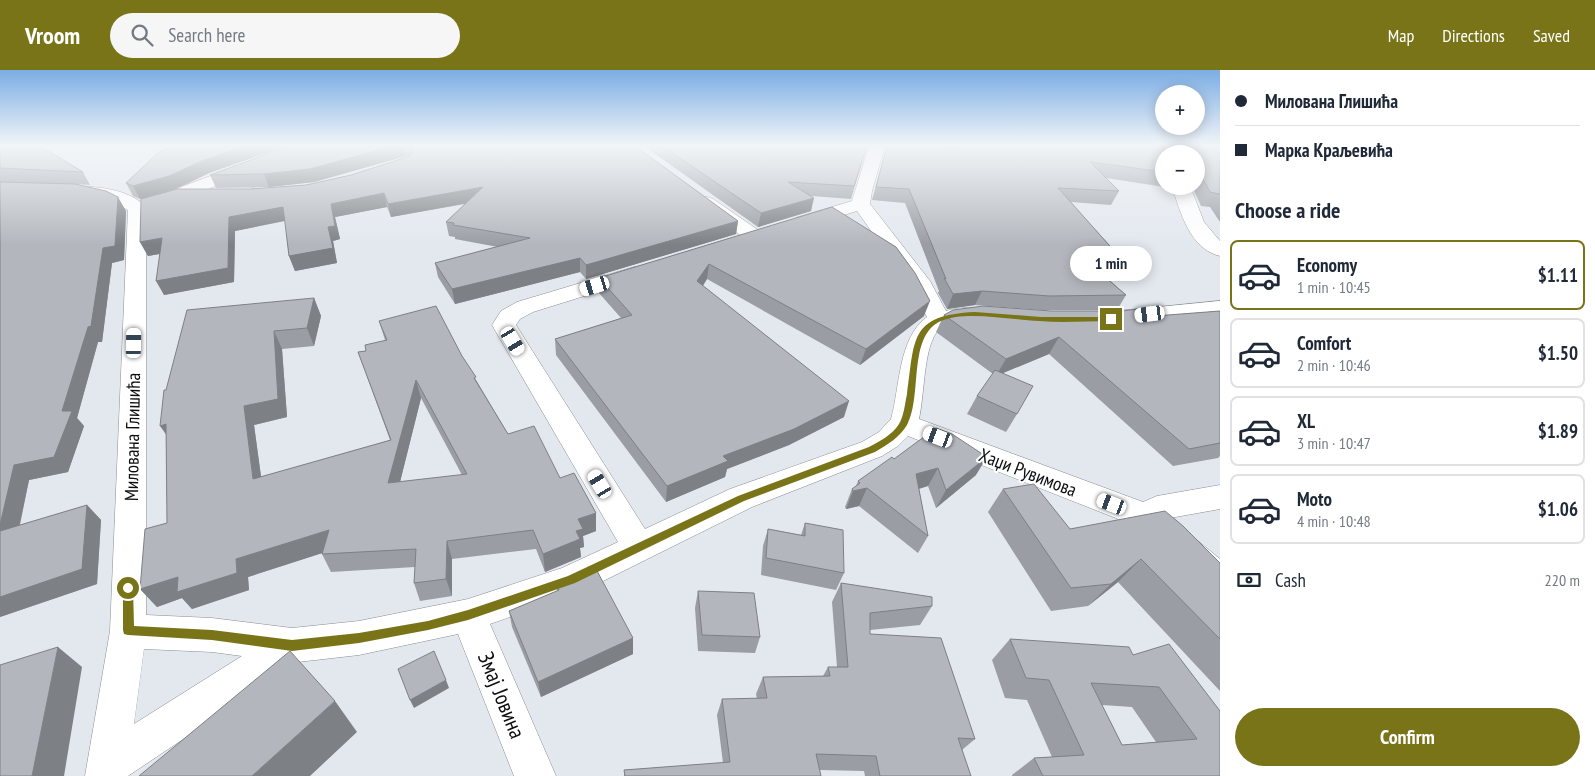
<!DOCTYPE html>
<html lang="en">
<head>
<meta charset="utf-8">
<style>
  :root { --surface:#fff; --page:#f6f6f7; --text:#1f2937; --muted:#747a83; --line:#e0e1e3; --accent:#797418 }
  body { margin:0; font-family:"PT Sans Narrow",sans-serif; background:var(--page); color:var(--text); height:100vh; display:flex; flex-direction:column; font-size:19px; white-space:nowrap }
  * { box-sizing:border-box; margin:0 }
  p { font-size:16px; color:var(--muted) }
  .icon { flex:none; width:28px; height:28px; fill:none; stroke:currentColor; stroke-width:2; stroke-linecap:round; stroke-linejoin:round }
  .map { position:relative; flex:1; overflow:hidden }
  .side { display:flex; flex-direction:column; background:var(--surface); width:375px }
  .side>* { flex:none }
  .guide { display:grid; align-content:center; height:110px; padding:0 15px; background:var(--surface) }
  .controls { position:absolute; left:1155px; top:15px; display:grid; gap:10px }
  .controls a { display:grid; place-items:center; width:50px; height:50px; border-radius:50%; background:var(--surface); box-shadow:0 2px 12px #0003; font-size:25px }
  .end { position:absolute; width:22px; height:22px; margin:-11px; border:6px solid #797418; background:#fff; box-shadow:0 0 0 2px #fff }
  .from { border-radius:50% }
  .bubble { position:absolute; height:35px; border-radius:18px; background:var(--surface); box-shadow:0 2px 12px #0003; font-size:16px; font-weight:800; line-height:35px; text-align:center }
  .car { position:absolute; width:15px; height:30px; margin:-15px -8px; border-radius:6px; box-shadow:0 0 4px 1px #0007; background:linear-gradient(#fff 24%,#345 0 40%,#fff 0 76%,#345 0 86%,#fff 0) }
  .guide b { display:flex; align-items:center; gap:18px; height:48px; font-size:19px }
  .guide b+b { border-top:1px solid var(--line) }
  .guide i { width:12px; height:12px; background:var(--text) }
  ul { padding:0; list-style:none }
  li { display:flex; align-items:center; gap:15px; height:70px; margin:0 10px 8px; padding:0 5px; border:2px solid var(--line); border-radius:8px }
  li div { flex:1 }
  li b { display:block; font-size:19px }
  li em { font-style:normal; font-weight:800 }
  li.selected { border-color:var(--accent) }
  li>.icon { width:45px; height:45px; stroke-width:1.5 }
  h2 { padding:0 15px; font-size:22px; line-height:60px }
  .pay { display:flex; align-items:center; gap:12px; height:55px; padding:0 15px; font-size:19px }
  .pay p { margin-inline-start:auto }
  .cta { display:flex; gap:10px; margin-top:auto; padding:10px 15px }
  .cta a { flex:1; height:58px; border-radius:30px; background:var(--accent); color:#fff; font-size:20px; font-weight:800; line-height:58px; text-align:center }
  header { display:flex; align-items:center; gap:30px; box-sizing:border-box; height:70px; padding:0 25px; background:var(--accent); color:#fff }
  header strong { font-size:24px }
  nav { display:flex; gap:28px; margin-inline-start:auto; font-size:18px }
  .search { width:350px; height:45px; background:var(--page); display:flex; align-items:center; gap:12px; box-sizing:border-box; padding:0 18px; border-radius:28px; color:var(--muted); font-size:19px }
  main { display:flex; flex:1; min-height:0 }
  .map>svg:first-child { display:block }
  .lines { fill:none; stroke-linecap:round; stroke-linejoin:round }
  .minor-casing { stroke:#898d93; stroke-width:1 }
  .minor { fill:#fff; fill-rule:evenodd }
  .wall { fill:#9a9da3; fill-rule:evenodd }
  .shaded-wall { fill:#7d8084 }
  .building { fill:#b3b7bd; stroke:#7d8084; fill-rule:evenodd }
  .route { fill:#797418 }
  .labels { text-anchor:middle; stroke-width:4; stroke-linejoin:round; paint-order:stroke }
  .street-label { font-size:19px; fill:#0c0d0f; stroke:#fff }
  .near-street-label { font-size:22px; fill:#0c0d0f; stroke:#fff }
</style>
</head>
<body>
<header>
<strong>Vroom</strong>
<div class="search"><svg class="icon" aria-label="search" viewBox="0 0 24 24"><circle cx="10" cy="10" r="6"/><path d="M15 15l6 6"/></svg>Search here</div>
<nav><a>Map</a><a>Directions</a><a>Saved</a></nav>
</header>
<main>
<div class="map">
<svg width="1220" height="706" viewBox="0 0 1220 706">
  <rect width="100%" height="100%" fill="#e3e8ef"/>
  <g class="lines">
    <!-- minor casing -->
    <g class="minor-casing">
      <g id="minor">
        <path d="M292,76H314L312,79L174,132L160,136L154,135L151,131L154,127Z"/>
        <path d="M869,76H885L872,121L870,134L930,211L946,241C960,237 975,237 988,240L992,245L988,250C975,253 958,249 946,255C940,258 935,263 933,269C924,287 924,326 919,349L1143,432L1157,426L1220,415V439L1170,448L1220,489V524L1208,519L1136,456L908,366L898,376L882,386L752,437L583,521L490,554L556,706H514L458,564L359,585L298,592L128,706H85L110,561L128,140L112,131L76,126L73,122L76,118C94,114 135,121 146,138V545L212,548L292,558L359,551L468,529L562,498L618,472L492,255L501,241L517,232L634,197L642,198L645,203L642,208L533,242L520,249L516,255L645,459L730,419L862,372L879,362L891,349C900,317 898,268 927,247L911,217L857,141L802,158L795,156L792,152L795,148L852,131ZM144,579L212,582L242,586L134,654Z"/>
        <path d="M1172,116H1190L1204,152L1220,171V186C1190,179 1180,142 1172,116Z"/>
        <path d="M707,127L713,129L761,162L764,166L761,170L754,172L747,170L701,137L698,133L701,129Z"/>
        <path d="M1220,231V245L1117,255L1109,253L1105,248L1109,243L1117,241Z"/>
      </g>
    </g>
    <!-- minor -->
    <use href="#minor" class="minor"/>
  </g>
  <!-- wall -->
  <g class="wall">
    <path d="M0,76L42,77L83,102L90,115L78,114L126,141L124,190L112,193L102,272H98L77,348L84,356L68,402L29,410L20,455L87,435L101,450L97,514L0,547Z"/>
    <path d="M174,76H286L209,103L177,119H250L306,115L351,105L408,87L406,86L314,112L269,117L216,118L210,105L289,76H635L738,151L736,164L586,209L580,202L455,234L438,207L435,193L498,177L455,169V167L449,166L446,152L465,134L391,147L387,137L335,147L340,169L333,171L337,193L295,201L289,186L285,151L235,161L234,212L164,225L160,184L148,186L140,172L152,126L140,129L133,126L126,113Z"/>
    <path d="M644,76H867L851,129L812,126L811,141L758,157Z"/>
    <path d="M887,76H939L960,80L1220,76V152L1210,137L1201,136L1192,116H1196V84H1164V116H1171V118L1106,108L1119,121L1111,135L1071,132L1126,194L1117,208H1107L1126,225L1117,240H1041L975,235L947,239L938,223L939,221L905,133L872,130Z"/>
    <path d="M939,76H964V77L956,79Z"/>
    <path d="M832,137L924,246L860,295L707,209L703,216L844,347L789,375L727,399L725,407L666,432L556,285L555,269L621,248L599,223V208Z"/>
    <path d="M314,228L321,246L314,276L282,279L287,347L254,355L261,407L390,370L358,282L366,281L385,270L379,251L462,286L508,364L560,408L596,461L583,466L584,477L580,478L581,487L545,502L536,479L452,489V526L420,531L414,513L415,497L331,502L322,484V483L248,507L249,520L192,539L182,528L157,537L140,519L167,453L166,320ZM421,328L462,405L400,412Z"/>
    <path d="M1051,241L1155,246L1220,241V386L1218,388L1173,396L1049,284L1003,303L1017,344L1006,362L967,344L977,326L993,304L936,262L944,245Z"/>
    <path d="M894,389L976,405L936,438L928,416L919,419L928,466L918,483L859,436L846,439L845,437L852,419L856,416L858,411Z"/>
    <path d="M1003,419L1070,459L1220,493V621L1118,512L1088,536L1051,541L988,442Z"/>
    <path d="M805,453L844,503L836,520L761,505L763,476L768,459L801,465Z"/>
    <path d="M841,513L932,536L920,555L870,560V564L975,669L962,680L971,706H865L864,701L819,700L821,706H624V700L723,693L717,645L722,629H757L756,624L763,607L823,606L828,597H837L832,532Z"/>
    <path d="M556,515L633,584L541,627L512,557L509,541L557,521Z"/>
    <path d="M698,521L760,567L755,583L698,581L695,538Z"/>
    <path d="M1010,569L1133,585L1220,641V706H1012V705L1034,688L1052,687L1027,630L1005,628L992,590ZM1102,635L1132,637L1156,672L1122,675Z"/>
  </g>
  <!-- shaded-wall -->
  <g class="shaded-wall">
    <path d="M245,76H286L209,103L175,119L140,129L133,116Z"/>
    <path d="M393,76H403L406,86L314,112L269,117L264,104Z"/>
    <path d="M957,76H964V77L956,79Z"/>
    <path d="M483,117L484,130L391,147L388,134Z"/>
    <path d="M384,123L387,137L335,147L340,169L333,171L337,193L295,201L289,186L331,134Z"/>
    <path d="M118,127L126,141L124,190L112,193L102,272H98L77,348L84,356L68,402L29,410L15,476L0,463V455L14,395L62,341L88,257L103,178Z"/>
    <path d="M814,128L811,141L758,157L761,143Z"/>
    <path d="M283,137L288,150L235,161L234,212L164,225L156,211L229,147Z"/>
    <path d="M738,151L736,164L586,209V195Z"/>
    <path d="M162,168L169,182L148,186L140,172Z"/>
    <path d="M580,188V202L455,234L452,219Z"/>
    <path d="M709,194L707,209L695,227L697,211Z"/>
    <path d="M982,221L975,235L947,239L953,224Z"/>
    <path d="M314,228L321,246L314,276L307,258Z"/>
    <path d="M930,231L924,246L860,295L866,279Z"/>
    <path d="M274,261L282,279L287,347L254,355L264,428L253,409L244,336Z"/>
    <path d="M1059,267L1049,284L996,306L1006,289Z"/>
    <path d="M416,310L421,328L395,432L388,413Z"/>
    <path d="M849,331L844,347L789,375L727,399L725,407L666,432L667,416L723,386Z"/>
    <path d="M166,354L173,374L160,356Z"/>
    <path d="M987,387L976,405L936,438L946,420Z"/>
    <path d="M938,398L928,416L907,422L916,404Z"/>
    <path d="M867,418L859,436L846,439L853,421Z"/>
    <path d="M87,435L101,450L97,514L0,547V527Z"/>
    <path d="M596,443V461L583,466L584,477L580,478L581,487L545,502L543,484L576,461L578,449Z"/>
    <path d="M329,460L338,478L248,507L249,520L192,539L182,528L157,537L140,519Z"/>
    <path d="M447,471L452,489V526L446,509Z"/>
    <path d="M1141,489L1118,512L1088,536L1111,514Z"/>
    <path d="M633,568V584L541,627L538,612Z"/>
    <path d="M58,577L82,597L64,706H32Z"/>
    <path d="M446,610L449,618L414,638L410,630Z"/>
    <path d="M335,631L357,662L310,706H252Z"/>
  </g>
  <!-- building -->
  <g class="building">
    <path d="M0,76H40L83,102L0,98Z"/>
    <path d="M174,76H245L204,90L169,106L133,116L126,113L159,82Z"/>
    <path d="M289,76H393L310,99L264,104L210,105Z"/>
    <path d="M411,76H635L738,151L586,195L580,188L452,219L435,193L530,168L453,155L454,153L446,152L483,117L388,134L384,123L331,134L335,156L328,157L333,178L289,186L283,137L229,147L228,198L156,211L162,168L140,172L141,129L177,119H250L306,115L351,105L410,86L413,81Z"/>
    <path d="M662,76H867L854,116L788,112L814,128L761,143Z"/>
    <path d="M887,76H939L960,80L976,76H1220V125L1219,124L1210,122L1199,101H1196V84H1164V102L1090,92L1119,121L1058,118L1126,194H1090L1126,225L1049,226L982,221L953,224L944,208L946,209L909,119L876,117Z"/>
    <path d="M0,112L75,114L106,121L118,127L115,176L103,178L91,256L88,257L62,341H72L54,387L14,395L0,455Z"/>
    <path d="M832,137L896,177L915,203L930,231L866,279L709,194L697,211L849,331L794,359L723,386L728,391L667,416L555,269L632,245L599,208Z"/>
    <path d="M314,228L307,258L274,261L278,329L244,336L253,409L391,370L358,282L366,281L365,275L387,270L379,251L436,236L462,286L476,307L474,308L508,364L534,356L560,408L574,403L596,443L578,449L583,459L576,461L580,469L543,484L533,460L447,471L446,509L414,513L416,479L322,484L329,460L236,489L237,503L177,522L178,507L140,519L145,459L167,453L166,354L160,356L164,320H166L187,240ZM416,310L467,404L388,413Z"/>
    <path d="M983,236L1051,241H1122L1146,238L1155,246L1220,241V373L1189,379L1059,267L1006,289L944,245L953,240Z"/>
    <path d="M995,300L1033,316L1017,344L977,326Z"/>
    <path d="M936,358L952,364L987,387L946,420L938,398L916,404L928,466L867,418L853,421L852,419L860,413L858,411L892,387L894,389Z"/>
    <path d="M1034,414L1070,459L1165,441L1183,456L1220,493V569L1141,489L1111,514L1071,518L1003,419Z"/>
    <path d="M87,435L82,499L0,527V461Z"/>
    <path d="M805,453L843,460L844,503L766,488L768,459L805,466Z"/>
    <path d="M596,499L633,568L538,612L509,541L559,520L556,515Z"/>
    <path d="M841,513L932,527V536L870,543V564L941,568L975,669L958,668L971,706H880L876,686L816,684L821,706H625L624,700L730,692L722,629L767,628L763,607L830,606L828,597H848Z"/>
    <path d="M698,521L754,523L760,567L702,565Z"/>
    <path d="M1010,569L1129,577L1133,585L1169,574L1220,641V706H1043L1034,688L1084,685L1049,610L1026,608ZM1091,613L1159,617L1197,669L1122,675Z"/>
    <path d="M58,577L32,706H0V595Z"/>
    <path d="M290,581L335,631L252,706H139Z"/>
    <path d="M434,581L446,610L410,630L398,599Z"/>
  </g>
  <!-- sky -->
  <linearGradient id="sky" x2="0" y2="1"><stop stop-color="#7bade4"/><stop offset="0.43" stop-color="#f2f5f8"/><stop offset="1" stop-color="#f2f5f8" stop-opacity="0"/></linearGradient>
  <rect width="1220" height="175" fill="url(#sky)"/>
  <!-- route -->
  <path class="route" d="M975,242L1041,247H1111L1115,249L1111,251C1087,251 1063,253 1039,251C1011,250 966,240 941,251C907,266 923,326 907,355C900,367 887,375 875,382L744,431L575,513L468,550L428,560L359,573L292,581L212,570L128,565L124,564L123,560V518L128,514L133,518L134,556L212,560L292,570L359,563L428,551L468,540L568,506L738,426L869,377C880,371 892,365 899,354C904,346 905,333 907,324C915,269 909,245 975,242Z"/>
  <g class="labels">
    <!-- street labels -->
    <g class="street-label">
      <text transform="translate(132 367) rotate(-89)" y="7">Милована Глишића</text>
      <text transform="translate(1028 402) rotate(21)" y="7">Хаџи Рувимова</text>
    </g>
    <!-- near-street labels -->
    <g class="near-street-label">
      <text transform="translate(502 625) rotate(68)" y="8">Змај Јовина</text>
    </g>
  </g>
</svg>
<div class="controls">
<a>+</a>
<a>−</a>
</div>
<i class="end from" style="left:128px;top:518px"></i>
<i class="end" style="left:1111px;top:249px"></i>
<div class="bubble" style="left:1070px;top:176px;width:82px">1 min</div>
<i class="car" style="left:595px;top:216px;rotate:253deg"></i>
<i class="car" style="left:1150px;top:244px;rotate:263deg"></i>
<i class="car" style="left:513px;top:271px;rotate:149deg"></i>
<i class="car" style="left:134px;top:273px;rotate:1deg"></i>
<i class="car" style="left:938px;top:367px;rotate:291deg"></i>
<i class="car" style="left:600px;top:414px;rotate:329deg"></i>
<i class="car" style="left:1112px;top:434px;rotate:291deg"></i>
</div>
<section class="side">
<div class="guide">
<b><i class="from"></i>Милована Глишића</b>
<b><i></i>Марка Краљевића</b>
</div>
<h2>Choose a ride</h2>
<ul>
<li class="selected"><svg class="icon" aria-label="car" viewBox="0 0 24 24"><path d="M5 17H2v-5l4-1 3-4h7l3 4 3 1v5h-3M9 17h6M6 11h13"/><circle cx="7" cy="17" r="2"/><circle cx="17" cy="17" r="2"/></svg><div><b>Economy</b><p>1 min · 10:45</p></div><em>$1.11</em></li>
<li><svg class="icon" aria-label="car" viewBox="0 0 24 24"><path d="M5 17H2v-5l4-1 3-4h7l3 4 3 1v5h-3M9 17h6M6 11h13"/><circle cx="7" cy="17" r="2"/><circle cx="17" cy="17" r="2"/></svg><div><b>Comfort</b><p>2 min · 10:46</p></div><em>$1.50</em></li>
<li><svg class="icon" aria-label="car" viewBox="0 0 24 24"><path d="M5 17H2v-5l4-1 3-4h7l3 4 3 1v5h-3M9 17h6M6 11h13"/><circle cx="7" cy="17" r="2"/><circle cx="17" cy="17" r="2"/></svg><div><b>XL</b><p>3 min · 10:47</p></div><em>$1.89</em></li>
<li><svg class="icon" aria-label="car" viewBox="0 0 24 24"><path d="M5 17H2v-5l4-1 3-4h7l3 4 3 1v5h-3M9 17h6M6 11h13"/><circle cx="7" cy="17" r="2"/><circle cx="17" cy="17" r="2"/></svg><div><b>Moto</b><p>4 min · 10:48</p></div><em>$1.06</em></li>
</ul>
<div class="pay"><svg class="icon" aria-label="cash" viewBox="0 0 24 24"><path d="M3 7h18v10H3z"/><circle cx="12" cy="12" r="2"/></svg>Cash<p>220 m</p></div>
<div class="cta"><a>Confirm</a></div>
</section>
</main>
</body>
</html>
